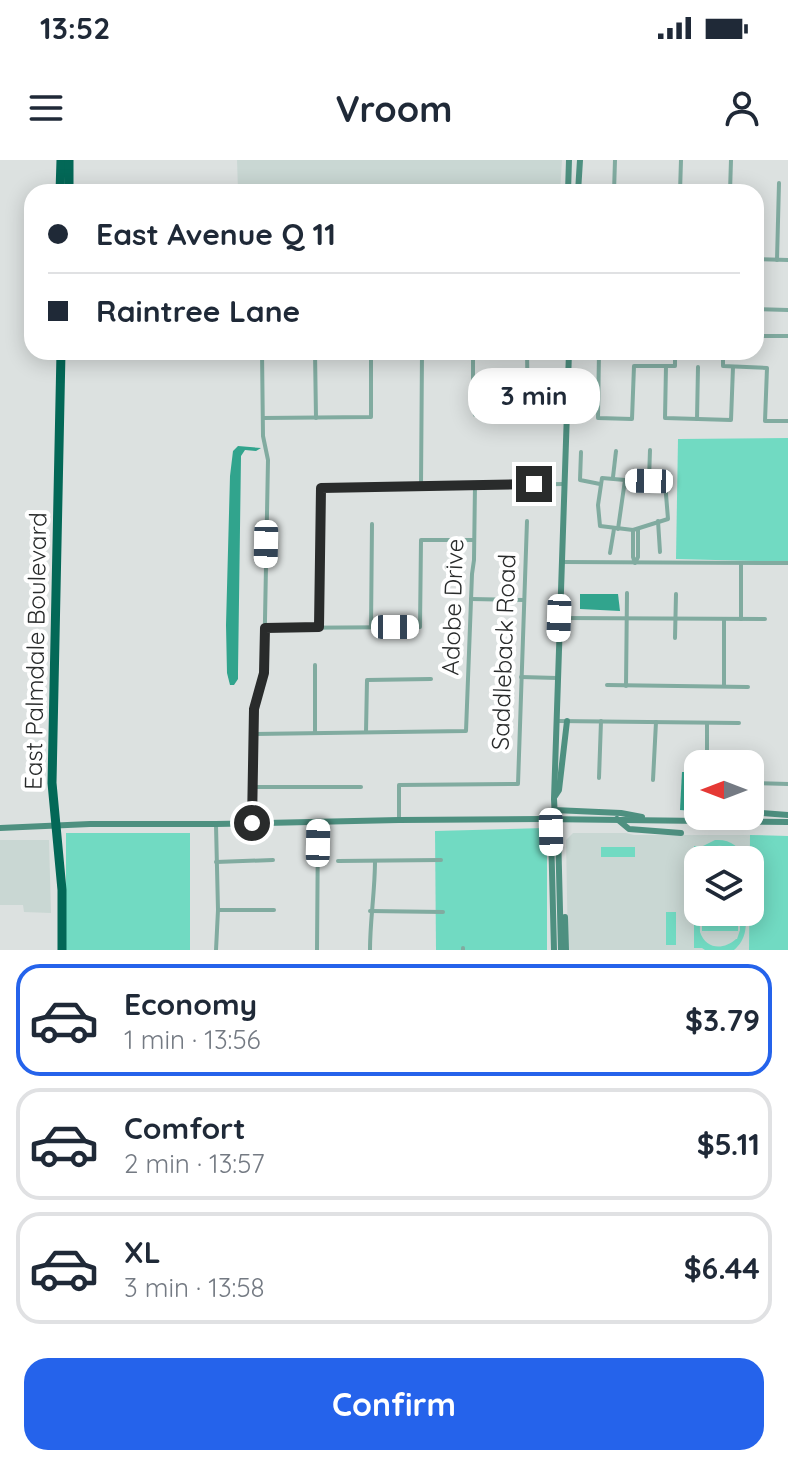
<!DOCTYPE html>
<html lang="en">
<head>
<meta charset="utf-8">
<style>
  :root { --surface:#fff; --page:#f6f6f7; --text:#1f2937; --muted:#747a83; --line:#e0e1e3; --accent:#2563eb }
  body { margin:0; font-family:Quicksand,sans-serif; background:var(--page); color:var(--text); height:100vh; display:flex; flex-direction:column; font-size:30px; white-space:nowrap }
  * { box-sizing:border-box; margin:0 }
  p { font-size:26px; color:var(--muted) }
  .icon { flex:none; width:44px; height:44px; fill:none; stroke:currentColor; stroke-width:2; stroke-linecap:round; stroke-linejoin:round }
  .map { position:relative; height:790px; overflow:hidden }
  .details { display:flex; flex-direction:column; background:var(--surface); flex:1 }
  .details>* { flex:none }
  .top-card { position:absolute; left:24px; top:24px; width:740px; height:176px; border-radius:24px; box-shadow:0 4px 20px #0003; display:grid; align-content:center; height:176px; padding:0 24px; background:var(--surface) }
  .needle { width:52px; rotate:270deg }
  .fabs { position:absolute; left:684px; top:590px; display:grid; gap:16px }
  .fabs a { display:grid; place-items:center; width:80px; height:80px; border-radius:16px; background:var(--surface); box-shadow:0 4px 20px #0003; font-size:40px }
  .end { position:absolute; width:36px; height:36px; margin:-18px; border:10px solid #292b2b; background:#fff; box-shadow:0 0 0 4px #fff }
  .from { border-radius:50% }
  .bubble { position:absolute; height:56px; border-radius:24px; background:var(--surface); box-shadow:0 4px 20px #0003; font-size:26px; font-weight:800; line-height:56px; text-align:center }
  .car { position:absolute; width:24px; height:48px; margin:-24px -12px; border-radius:10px; box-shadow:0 0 6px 2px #0007; background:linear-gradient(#fff 24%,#345 0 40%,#fff 0 76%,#345 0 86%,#fff 0) }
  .top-card b { display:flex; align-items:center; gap:28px; height:76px; font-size:30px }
  .top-card b+b { border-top:2px solid var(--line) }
  .top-card i { width:20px; height:20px; background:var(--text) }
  ul { padding:14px 0 0; list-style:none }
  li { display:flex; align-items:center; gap:24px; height:112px; margin:0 16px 12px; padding:0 8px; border:4px solid var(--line); border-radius:24px }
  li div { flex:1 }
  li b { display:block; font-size:30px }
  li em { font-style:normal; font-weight:800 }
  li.on { border-color:var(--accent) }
  li>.icon { width:72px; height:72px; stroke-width:1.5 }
  .action { display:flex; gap:16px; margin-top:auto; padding:16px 24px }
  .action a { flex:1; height:92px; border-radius:24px; background:var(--accent); color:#fff; font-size:32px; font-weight:800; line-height:92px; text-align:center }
  .status { display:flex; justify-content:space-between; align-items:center; height:56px; padding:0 40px; background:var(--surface); direction:ltr }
  .status svg { height:22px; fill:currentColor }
  header { display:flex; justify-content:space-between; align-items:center; height:104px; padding:0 24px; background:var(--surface); font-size:36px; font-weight:800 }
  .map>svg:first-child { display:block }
  .built { fill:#c9d7d3 }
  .green { fill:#71dac2 }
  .water { fill:#31a48d }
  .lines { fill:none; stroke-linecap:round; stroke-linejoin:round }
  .street { stroke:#81aba0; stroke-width:4 }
  .secondary { stroke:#4e9080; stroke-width:6 }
  .highway { stroke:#036857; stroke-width:9 }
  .route { stroke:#292b2b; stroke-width:10 }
  .labels { text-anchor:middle; stroke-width:8; stroke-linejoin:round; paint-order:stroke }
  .street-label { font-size:24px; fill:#292b2b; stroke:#fff }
</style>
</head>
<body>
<div class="status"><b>13:52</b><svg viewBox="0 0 49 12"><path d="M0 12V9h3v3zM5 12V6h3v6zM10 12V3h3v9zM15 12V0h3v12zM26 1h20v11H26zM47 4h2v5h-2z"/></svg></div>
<header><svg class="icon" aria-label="menu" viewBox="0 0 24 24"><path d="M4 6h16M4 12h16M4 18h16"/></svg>Vroom<svg class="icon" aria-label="person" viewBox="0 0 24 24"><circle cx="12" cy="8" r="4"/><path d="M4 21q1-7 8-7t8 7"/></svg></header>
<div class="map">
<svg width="788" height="790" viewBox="0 0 788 790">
  <rect width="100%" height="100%" fill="#dce1e0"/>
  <!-- built -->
  <g class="built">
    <path d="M237,0H562L560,32H238Z"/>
    <path d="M573,673H626L634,675H750V709V700H698V752H750L749,790H568L566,680Z"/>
    <path d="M0,680H49L51,753L24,752L23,745H0Z"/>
  </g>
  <!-- green -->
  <g class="green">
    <path d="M788,278V402L676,399L678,279Z"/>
    <path d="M545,668L547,682V790H436L435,671Z"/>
    <rect x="66" y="673" width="124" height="117"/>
    <path d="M750,675L788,676V790H749Z"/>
    <path d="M715,680C730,679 740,686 745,700H739C733,687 721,682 708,689L701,700H698L700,772C706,790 724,790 736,779L709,778L737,779L740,770V752H746C746,767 747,779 734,790H705L702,788H694V686H703Z"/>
    <rect x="601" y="687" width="34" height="10"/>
    <rect x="666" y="752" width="10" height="33"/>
    <rect x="702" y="752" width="36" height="19"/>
  </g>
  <!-- water -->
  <g class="water">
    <path d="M238,286L261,288L256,291L245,290L241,296L238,512V519L234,525H230L227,513L226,465L230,316L233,291Z"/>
    <path d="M580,434H618L620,451L580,449Z"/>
    <path d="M682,612H698V640L693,651L680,650Z"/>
  </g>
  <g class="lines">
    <!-- street -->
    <g class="street">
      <path d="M614,32L615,0"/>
      <path d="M680,32L681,0"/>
      <path d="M730,32L731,0"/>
      <path d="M756,99L788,100"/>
      <path d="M777,100L779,23"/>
      <path d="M756,149L788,150"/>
      <path d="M756,176H788"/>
      <path d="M315,192L316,258"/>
      <path d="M473,192V243L475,255H567"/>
      <path d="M527,192L528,255"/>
      <path d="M599,192L598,258L632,259L634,206H675V192"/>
      <path d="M723,192V206L767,208L765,261H788"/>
      <path d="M666,206L665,258L731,260L733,207"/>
      <path d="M263,258L371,257V192"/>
      <path d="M697,259L698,207"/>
      <path d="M581,292L580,320L600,324"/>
      <path d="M613,317L616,291"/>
      <path d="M649,320L650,290"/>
      <path d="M665,322L668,359L633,370L600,366L598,345L602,318L625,320H669"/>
      <path d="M421,325L422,192"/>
      <path d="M658,361L660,392"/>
      <path d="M618,369L625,320"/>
      <path d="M633,370V397L635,403L638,397V369"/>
      <path d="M610,393L614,369"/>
      <path d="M562,402L788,403"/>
      <path d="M471,439L524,440"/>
      <path d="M560,458L765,459"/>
      <path d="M741,459V403"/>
      <path d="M319,467L321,328L563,324"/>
      <path d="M371,467L372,364"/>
      <path d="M266,468L420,467L421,380H474"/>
      <path d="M675,478L676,434"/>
      <path d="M315,505V573"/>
      <path d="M521,517L557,518"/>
      <path d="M607,525L748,527"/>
      <path d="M626,526L627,433"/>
      <path d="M724,526V459"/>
      <path d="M557,561L739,563"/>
      <path d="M366,572L367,520L431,519"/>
      <path d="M253,574L466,571L472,414L474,400L475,325"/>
      <path d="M707,604V563"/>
      <path d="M599,618L601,561"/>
      <path d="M653,620L656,562"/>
      <path d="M750,623L788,624"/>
      <path d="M252,627H361"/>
      <path d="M399,660V625L518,624L527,361"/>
      <path d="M252,663L254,549L264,513L268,300L263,276L262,192"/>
      <path d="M216,665L218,750L216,790"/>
      <path d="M338,701L441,700"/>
      <path d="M216,702L273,700"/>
      <path d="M218,750H274"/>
      <path d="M370,751L443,752"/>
      <path d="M463,788V790"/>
      <path d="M317,790L318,661"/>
      <path d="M370,790C370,760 375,731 375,701"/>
    </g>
    <!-- secondary -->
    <g class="secondary">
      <path d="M568,32L569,0"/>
      <path d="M578,32L580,0"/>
      <path d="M555,636L559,630L567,561"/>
      <path d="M554,650L621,653L642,657"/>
      <path d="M750,652L788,655"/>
      <path d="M617,659L629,669L681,673"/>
      <path d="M0,668L90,664H216L399,660L542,659L788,662"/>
      <path d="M565,757L566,790"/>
      <path d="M554,790L551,672L555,659"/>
      <path d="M561,790L558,671L555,659L554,639L569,192"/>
    </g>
    <!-- highway -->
    <g class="highway">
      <path d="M60,32L61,0"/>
      <path d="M69,32V0"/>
      <path d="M61,192L52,623L62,730V790"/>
    </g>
  </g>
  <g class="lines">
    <!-- route -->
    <path class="route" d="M252,663L254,549L264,513L265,468L319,467L321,328L534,324"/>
  </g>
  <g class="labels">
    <!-- street labels -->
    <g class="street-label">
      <text transform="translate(453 447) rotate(-88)" y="8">Adobe Drive</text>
      <text transform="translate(36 491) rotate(-89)" y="8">East Palmdale Boulevard</text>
      <text transform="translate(504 492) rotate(-88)" y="8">Saddleback Road</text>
    </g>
  </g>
</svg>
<div class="fabs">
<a><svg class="needle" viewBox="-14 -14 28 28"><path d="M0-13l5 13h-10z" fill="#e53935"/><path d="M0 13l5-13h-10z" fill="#747a83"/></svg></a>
<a><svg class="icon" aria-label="layers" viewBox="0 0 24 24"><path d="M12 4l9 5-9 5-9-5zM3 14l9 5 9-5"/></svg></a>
</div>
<i class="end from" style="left:252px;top:663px"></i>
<i class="end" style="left:534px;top:324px"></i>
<div class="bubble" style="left:468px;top:208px;width:132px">3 min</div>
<i class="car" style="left:649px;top:321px;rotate:271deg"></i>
<i class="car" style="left:266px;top:384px;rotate:181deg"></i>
<i class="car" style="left:559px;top:458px;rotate:182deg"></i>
<i class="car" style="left:395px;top:467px;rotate:90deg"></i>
<i class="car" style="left:551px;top:672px;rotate:179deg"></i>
<i class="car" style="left:318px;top:683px;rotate:1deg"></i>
<div class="top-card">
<b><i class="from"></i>East Avenue Q 11</b>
<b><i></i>Raintree Lane</b>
</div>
</div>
<section class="details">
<ul>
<li class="on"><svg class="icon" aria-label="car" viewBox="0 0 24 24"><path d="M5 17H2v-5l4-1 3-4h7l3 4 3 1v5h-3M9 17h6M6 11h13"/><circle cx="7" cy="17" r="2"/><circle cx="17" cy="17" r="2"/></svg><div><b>Economy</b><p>1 min · 13:56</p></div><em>$3.79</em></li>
<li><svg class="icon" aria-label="car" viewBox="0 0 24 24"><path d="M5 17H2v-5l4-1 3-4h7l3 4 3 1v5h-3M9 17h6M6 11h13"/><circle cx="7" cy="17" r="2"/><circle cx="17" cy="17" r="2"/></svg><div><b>Comfort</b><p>2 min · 13:57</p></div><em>$5.11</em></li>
<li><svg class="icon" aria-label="car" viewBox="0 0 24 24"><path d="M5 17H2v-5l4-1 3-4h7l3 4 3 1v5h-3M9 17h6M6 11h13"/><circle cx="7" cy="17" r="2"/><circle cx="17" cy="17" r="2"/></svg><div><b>XL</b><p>3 min · 13:58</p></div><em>$6.44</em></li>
</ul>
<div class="action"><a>Confirm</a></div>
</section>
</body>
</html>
